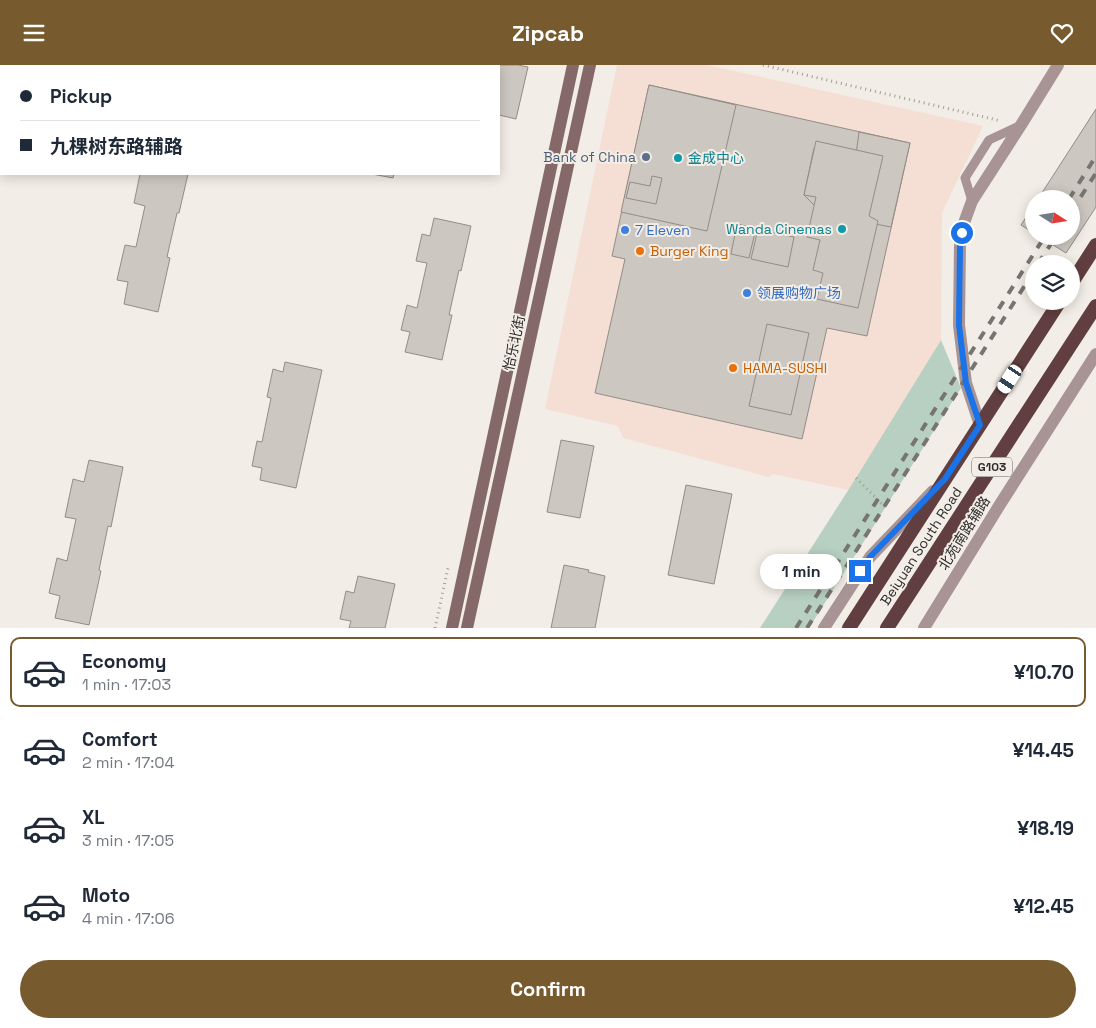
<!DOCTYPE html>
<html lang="en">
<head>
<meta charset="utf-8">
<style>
  :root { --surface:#fff; --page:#f2f2f3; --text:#1f2937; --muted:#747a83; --line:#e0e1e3; --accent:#775a2d }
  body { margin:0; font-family:"Space Grotesk","Noto Sans SC",sans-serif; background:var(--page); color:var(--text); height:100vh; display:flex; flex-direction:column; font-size:19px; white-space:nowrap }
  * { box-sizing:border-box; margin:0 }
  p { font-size:16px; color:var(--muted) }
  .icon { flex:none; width:28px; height:28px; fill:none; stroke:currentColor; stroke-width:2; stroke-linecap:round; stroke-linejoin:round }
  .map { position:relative; height:563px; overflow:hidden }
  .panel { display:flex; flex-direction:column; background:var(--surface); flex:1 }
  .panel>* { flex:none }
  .top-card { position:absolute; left:0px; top:0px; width:500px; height:110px; box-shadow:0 2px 12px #0003; display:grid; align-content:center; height:110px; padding:0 20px; background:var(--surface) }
  .needle { width:32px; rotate:102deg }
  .fabs { position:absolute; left:1025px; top:125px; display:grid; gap:10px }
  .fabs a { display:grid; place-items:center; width:55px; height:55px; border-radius:50%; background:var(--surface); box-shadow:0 2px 12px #0003; font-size:25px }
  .end { position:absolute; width:22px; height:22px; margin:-11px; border:6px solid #1a73e8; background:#fff; box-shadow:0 0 0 2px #fff }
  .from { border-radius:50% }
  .bubble { position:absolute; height:35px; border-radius:18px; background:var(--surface); box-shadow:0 2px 12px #0003; font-size:16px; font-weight:800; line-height:35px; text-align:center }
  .car { position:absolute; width:15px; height:30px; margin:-15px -8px; border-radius:6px; box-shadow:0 0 4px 1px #0007; background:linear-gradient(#fff 24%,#345 0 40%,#fff 0 76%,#345 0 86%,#fff 0) }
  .top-card b { display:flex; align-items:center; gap:18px; height:48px; font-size:19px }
  .top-card b+b { border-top:1px solid var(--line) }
  .top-card i { width:12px; height:12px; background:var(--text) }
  ul { padding:9px 0 0; list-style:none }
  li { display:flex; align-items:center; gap:15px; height:70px; margin:0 10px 8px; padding:0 10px; border:2px solid transparent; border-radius:10px }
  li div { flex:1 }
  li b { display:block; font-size:19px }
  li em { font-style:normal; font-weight:800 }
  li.active { border-color:var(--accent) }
  li>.icon { width:45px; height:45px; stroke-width:1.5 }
  .button { display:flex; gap:10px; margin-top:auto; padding:10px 20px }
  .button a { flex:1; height:58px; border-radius:30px; background:var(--accent); color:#fff; font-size:20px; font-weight:800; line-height:58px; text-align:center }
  header { display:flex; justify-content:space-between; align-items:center; height:65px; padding:0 20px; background:var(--accent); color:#fff; font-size:22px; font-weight:800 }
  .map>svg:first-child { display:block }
  .commercial { fill:#f5ded3 }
  .green { fill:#b7d0c2 }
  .building { fill:#ccc7c0; stroke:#928d86 }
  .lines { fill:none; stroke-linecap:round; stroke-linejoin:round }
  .path { stroke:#a09d97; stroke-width:3; stroke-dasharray:1 4; stroke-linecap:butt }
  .service { stroke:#a89494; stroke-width:9 }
  .minor { stroke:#a89494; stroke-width:12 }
  .tertiary { stroke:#a89494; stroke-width:12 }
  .secondary { stroke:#856969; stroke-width:12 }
  .trunk { stroke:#613e40; stroke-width:14 }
  .rail { stroke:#787570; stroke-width:4; stroke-dasharray:9 9; stroke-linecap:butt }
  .route { stroke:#1a73e8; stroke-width:6 }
  .service-dot { fill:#5c6f8a; stroke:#f2ede6; stroke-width:2 }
  .culture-dot { fill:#0f9aa8; stroke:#f2ede6; stroke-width:2 }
  .shop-dot { fill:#3f7fe0; stroke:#f2ede6; stroke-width:2 }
  .food-dot { fill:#e8710a; stroke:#f2ede6; stroke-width:2 }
  .labels { text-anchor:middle; stroke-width:4; stroke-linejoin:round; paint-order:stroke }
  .shield { fill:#f2ede6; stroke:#6a6762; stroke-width:1 }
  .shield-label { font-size:12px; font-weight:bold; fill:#2f2d2a }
  .service-label { font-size:14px; fill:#4e5e75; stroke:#f2ede6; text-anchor:end }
  .culture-label { font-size:14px; fill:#0d838f; stroke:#f2ede6; text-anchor:start }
  .shop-label { font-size:14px; fill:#366cbe; stroke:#f2ede6; text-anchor:start }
  .food-label { font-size:14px; fill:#c56008; stroke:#f2ede6; text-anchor:start }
  .street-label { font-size:14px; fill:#2f2d2a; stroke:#f2ede6 }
</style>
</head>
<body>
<header><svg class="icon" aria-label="menu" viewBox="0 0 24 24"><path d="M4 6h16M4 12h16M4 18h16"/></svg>Zipcab<svg class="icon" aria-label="heart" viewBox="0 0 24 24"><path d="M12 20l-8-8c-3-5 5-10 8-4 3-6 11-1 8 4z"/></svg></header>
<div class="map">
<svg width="1096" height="563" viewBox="0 0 1096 563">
  <rect width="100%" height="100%" fill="#f2ede6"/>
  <!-- commercial -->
  <path class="commercial" d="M617,0H707L983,61L942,148L941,275L849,425L773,409L769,412L623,373L618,361L545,344Z"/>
  <!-- green -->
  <path class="green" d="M941,275L961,323L809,563H760L856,413Z"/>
  <!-- building -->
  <g class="building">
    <path d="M53,0H100L53,1Z"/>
    <path d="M197,0H232L197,1Z"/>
    <path d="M370,0H435L370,1Z"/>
    <path d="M494,0H518L528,2L516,54L499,50V1H493Z"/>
    <path d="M649,20L910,78L867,271L827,263L802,374L595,328L625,194L612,191Z"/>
    <path d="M649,20L736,40L707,166L621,147Z"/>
    <path d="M1096,44V142L1066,188L1039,171H1071V134H1038Z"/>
    <path d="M859,67L910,78L891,162L823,149L804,130L814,83L856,90Z"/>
    <path d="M816,76L883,91L869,151L878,156L858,243L817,234L823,208L813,205L820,175L807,172L816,132L804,130Z"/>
    <path d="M140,109H188L179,148H177L167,192L170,193L158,247L124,239L128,217L117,215L125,180L136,182L145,141L134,138Z"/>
    <path d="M372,109H394L393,113Z"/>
    <path d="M652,111L662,113L656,139L626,133L630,117L650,121Z"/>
    <path d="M1034,140V168L1021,160Z"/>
    <path d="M434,153L471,161L461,206L459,205L449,250H452L442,295L405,287L410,267L401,265L407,240L417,243L427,198L416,196L422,169L430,171Z"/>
    <path d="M737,159L756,163L749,193L731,189Z"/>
    <path d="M758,164L794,172L788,202L751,194Z"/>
    <path d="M767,259L809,268L791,350L749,341Z"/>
    <path d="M285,297L322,305L296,423L260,415L262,403L252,401L257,376L262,377L271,333L267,332L273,304L283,307Z"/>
    <path d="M561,375L594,381L580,453L547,447Z"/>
    <path d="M89,395L123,402L111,462L108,461L99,505L101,506L89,560L55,553L60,531L49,528L57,493L67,496L76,454L65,452L73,414L84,417Z"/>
    <path d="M686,420L732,429L714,519L668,510Z"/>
    <path d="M564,500L589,505L588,507L605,511L595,563H551Z"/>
    <path d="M358,511L395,519L385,563H349L351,556L340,554L346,526L354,528Z"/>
  </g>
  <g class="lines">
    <!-- path -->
    <g class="path">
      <path d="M763,0L1001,56"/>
      <path d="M856,413L886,443"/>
      <path d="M435,563L448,503"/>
    </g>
    <!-- service -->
    <path class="service" d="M972,136L965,113L989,75L1021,60"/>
    <!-- minor -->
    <path class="minor" d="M980,360L966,318L959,260L960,179L964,158L972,136L1021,60L1058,0"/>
    <!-- tertiary -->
    <g class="tertiary">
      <path d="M824,563L870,492L933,426"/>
      <path d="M924,563L999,441L1096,289"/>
    </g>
    <!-- secondary -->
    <g class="secondary">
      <path d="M452,563L573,0"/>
      <path d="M467,563L590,0"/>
    </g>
    <!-- trunk -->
    <g class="trunk">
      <path d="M1071,219L1096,180"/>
      <path d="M849,563L1060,236"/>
      <path d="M887,563L1096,241"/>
    </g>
    <!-- rail -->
    <g class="rail">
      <path d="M1069,134L1096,91"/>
      <path d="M1071,147L1096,108"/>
      <path d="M1038,199L1056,171"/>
      <path d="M796,563L1045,171"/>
      <path d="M807,563L1034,206"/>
    </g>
  </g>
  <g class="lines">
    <!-- route -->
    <path class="route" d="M860,506L870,492L945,414L980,360L966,318L959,260L960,179L962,168"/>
  </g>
  <!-- markers -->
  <circle class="service-dot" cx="646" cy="92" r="5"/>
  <g class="culture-dot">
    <circle cx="678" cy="93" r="5"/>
    <circle cx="842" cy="164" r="5"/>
  </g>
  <g class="shop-dot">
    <circle cx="625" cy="165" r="5"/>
    <circle cx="747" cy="228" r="5"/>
  </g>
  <g class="food-dot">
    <circle cx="640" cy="186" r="5"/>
    <circle cx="733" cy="303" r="5"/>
  </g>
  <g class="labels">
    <!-- shield labels -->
    <rect class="shield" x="972" y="392.5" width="40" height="19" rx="4"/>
    <g class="shield-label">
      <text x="992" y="406">G103</text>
    </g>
    <!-- service labels -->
    <g class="service-label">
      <text x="636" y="97">Bank of China</text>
    </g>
    <!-- culture labels -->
    <g class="culture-label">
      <text x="688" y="98">金成中心</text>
      <text x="832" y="169" text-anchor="end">Wanda Cinemas</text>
    </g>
    <!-- shop labels -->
    <g class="shop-label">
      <text x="635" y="170">7 Eleven</text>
      <text x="757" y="233">领展购物广场</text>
    </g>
    <!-- food labels -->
    <g class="food-label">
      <text x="650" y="191">Burger King</text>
      <text x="743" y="308">HAMA-SUSHI</text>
    </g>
    <!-- street labels -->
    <g class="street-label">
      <text transform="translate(514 278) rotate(-78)" y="5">怡乐北街</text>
      <text transform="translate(964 468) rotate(-58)" y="5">北苑南路辅路</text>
      <text transform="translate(921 481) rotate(-57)" y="5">Beiyuan South Road</text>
    </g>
  </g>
</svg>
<div class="fabs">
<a><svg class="needle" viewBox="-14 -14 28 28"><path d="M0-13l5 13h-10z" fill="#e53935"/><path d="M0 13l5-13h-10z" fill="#747a83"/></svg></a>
<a><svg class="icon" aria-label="layers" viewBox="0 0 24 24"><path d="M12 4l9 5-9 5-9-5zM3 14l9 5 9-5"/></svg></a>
</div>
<i class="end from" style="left:962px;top:168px"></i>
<i class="end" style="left:860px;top:506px"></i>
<div class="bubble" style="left:760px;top:489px;width:82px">1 min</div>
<i class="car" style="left:1010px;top:314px;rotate:213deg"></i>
<div class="top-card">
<b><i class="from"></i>Pickup</b>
<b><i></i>九棵树东路辅路</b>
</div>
</div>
<section class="panel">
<ul>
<li class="active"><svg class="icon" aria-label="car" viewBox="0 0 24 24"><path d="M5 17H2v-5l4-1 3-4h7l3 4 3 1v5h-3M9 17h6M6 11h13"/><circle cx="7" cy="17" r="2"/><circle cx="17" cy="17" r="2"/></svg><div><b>Economy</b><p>1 min · 17:03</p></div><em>¥10.70</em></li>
<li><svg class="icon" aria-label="car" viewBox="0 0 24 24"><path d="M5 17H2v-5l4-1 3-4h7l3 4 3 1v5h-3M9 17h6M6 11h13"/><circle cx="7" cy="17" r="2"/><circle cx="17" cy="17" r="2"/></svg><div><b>Comfort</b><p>2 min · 17:04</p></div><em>¥14.45</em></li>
<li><svg class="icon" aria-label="car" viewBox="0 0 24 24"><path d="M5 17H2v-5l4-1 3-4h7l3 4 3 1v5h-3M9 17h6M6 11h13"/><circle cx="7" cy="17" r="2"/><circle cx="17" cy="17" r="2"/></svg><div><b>XL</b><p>3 min · 17:05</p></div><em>¥18.19</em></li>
<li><svg class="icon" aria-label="car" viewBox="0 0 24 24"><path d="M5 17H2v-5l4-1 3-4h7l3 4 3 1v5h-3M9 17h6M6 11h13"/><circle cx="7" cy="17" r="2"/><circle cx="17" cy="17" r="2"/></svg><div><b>Moto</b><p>4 min · 17:06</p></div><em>¥12.45</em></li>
</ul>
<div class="button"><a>Confirm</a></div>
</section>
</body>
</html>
